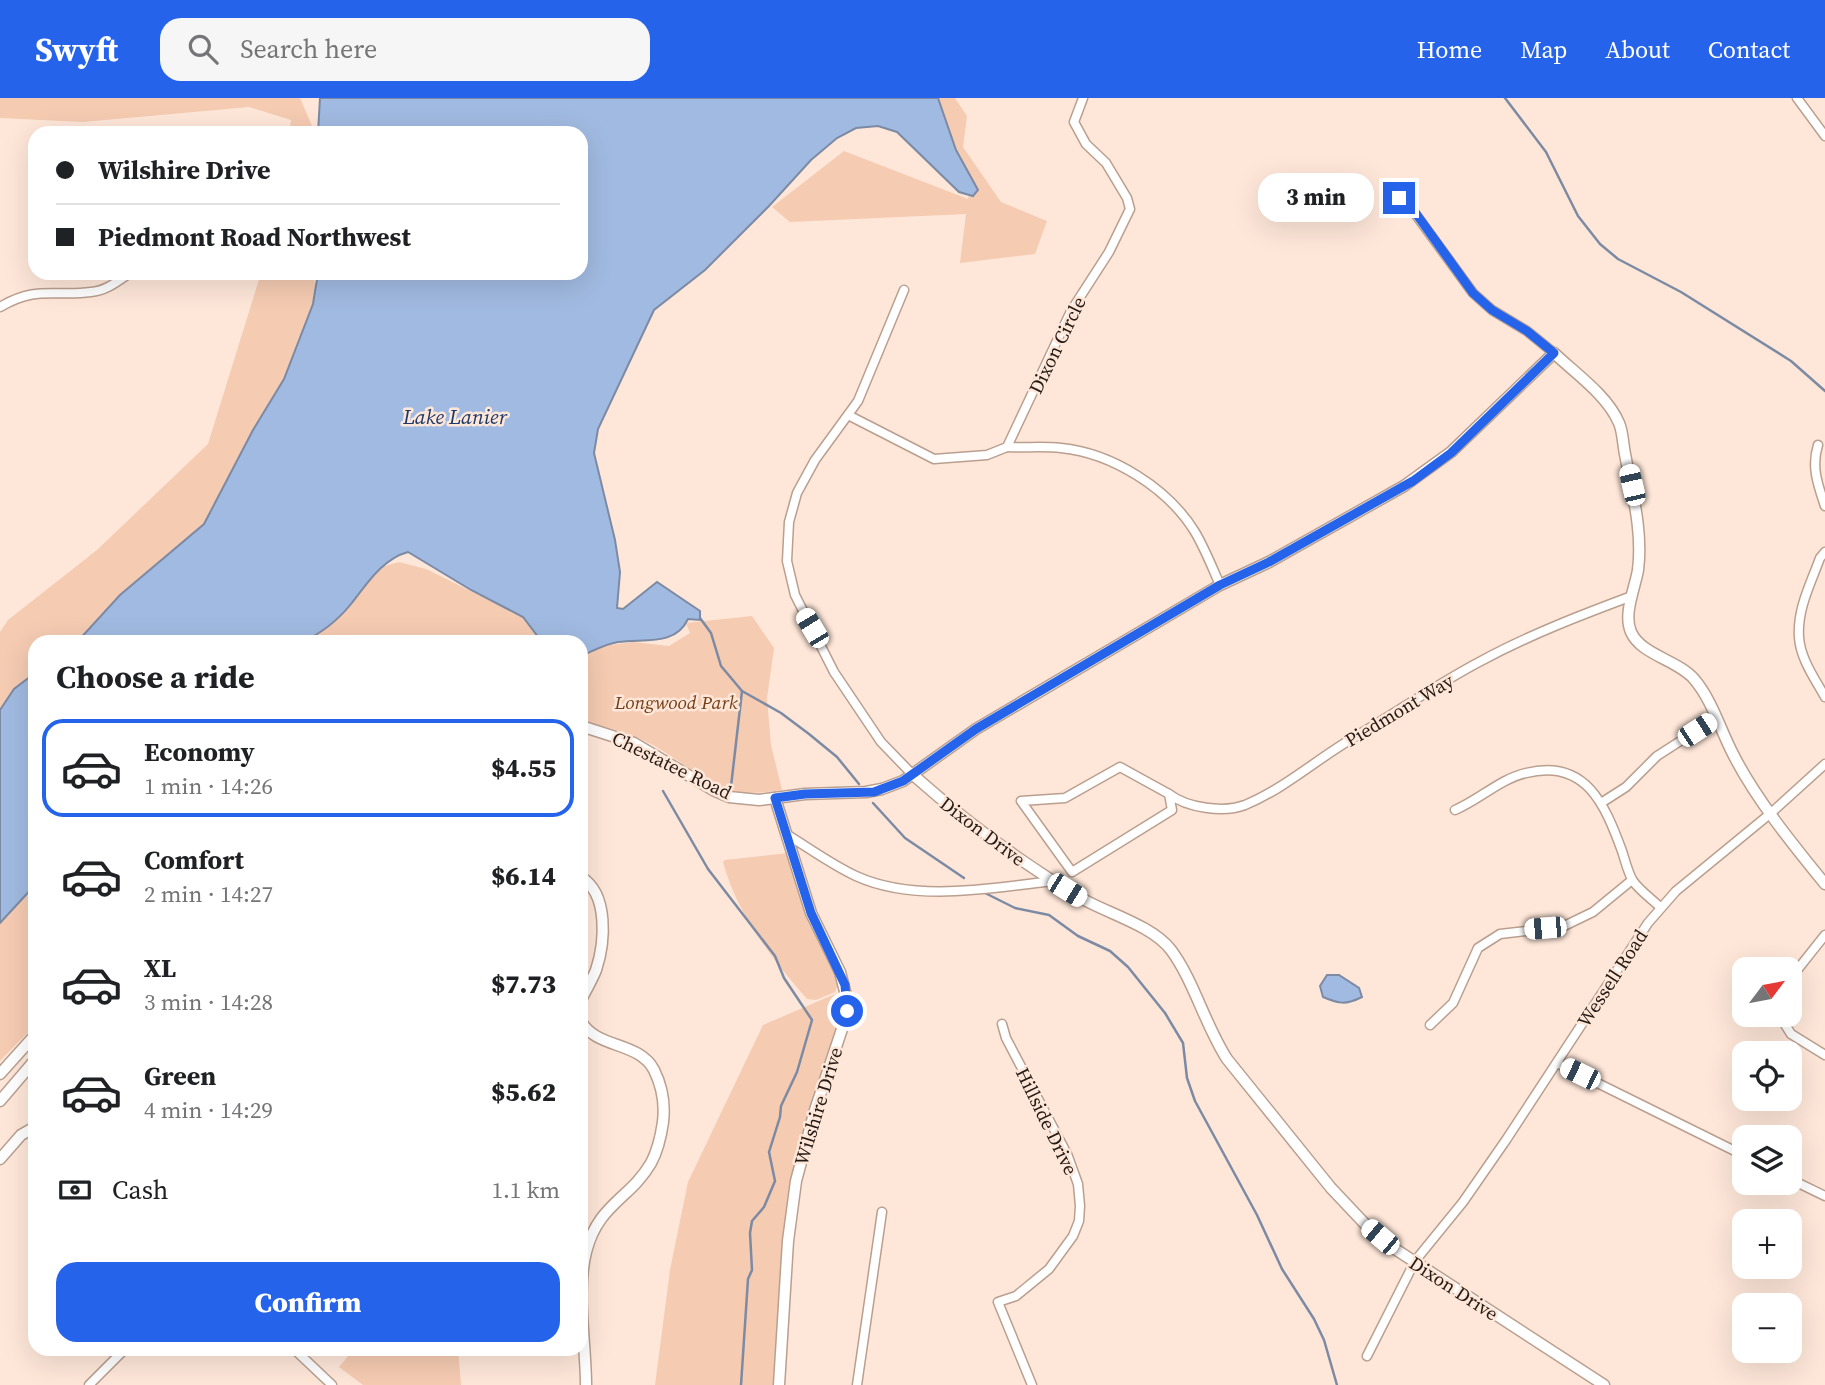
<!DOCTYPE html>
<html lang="en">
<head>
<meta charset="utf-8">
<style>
  :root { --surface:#fff; --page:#f6f6f6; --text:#202124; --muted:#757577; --line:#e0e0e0; --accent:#2563eb }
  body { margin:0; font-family:"Source Serif 4",serif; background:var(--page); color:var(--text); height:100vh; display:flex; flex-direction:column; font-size:26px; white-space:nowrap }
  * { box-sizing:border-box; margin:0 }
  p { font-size:23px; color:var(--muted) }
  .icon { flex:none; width:38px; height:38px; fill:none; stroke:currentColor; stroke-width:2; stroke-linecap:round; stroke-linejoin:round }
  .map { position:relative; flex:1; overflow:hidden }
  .details { position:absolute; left:28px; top:537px; width:560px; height:721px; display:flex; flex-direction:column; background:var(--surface); border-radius:21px; box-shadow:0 7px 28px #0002 }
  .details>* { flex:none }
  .hud { position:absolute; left:28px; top:28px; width:560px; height:154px; border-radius:21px; box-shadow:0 7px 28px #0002; display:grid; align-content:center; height:154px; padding:0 28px; background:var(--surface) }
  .needle { width:46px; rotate:58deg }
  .buttons { position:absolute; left:1732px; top:859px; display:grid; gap:14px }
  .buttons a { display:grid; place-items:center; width:70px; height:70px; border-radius:14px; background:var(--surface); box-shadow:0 7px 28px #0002; font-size:35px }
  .end { position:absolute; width:32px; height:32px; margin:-16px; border:9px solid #2563eb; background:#fff; box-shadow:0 0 0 4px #fff }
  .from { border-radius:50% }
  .bubble { position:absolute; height:49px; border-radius:21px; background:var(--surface); box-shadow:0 7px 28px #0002; font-size:23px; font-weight:800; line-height:49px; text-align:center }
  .car { position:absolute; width:21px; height:42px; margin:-21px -10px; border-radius:9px; box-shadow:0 0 5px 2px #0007; background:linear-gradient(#fff 24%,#345 0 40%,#fff 0 76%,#345 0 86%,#fff 0) }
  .hud b { display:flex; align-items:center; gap:24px; height:66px; font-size:26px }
  .hud b+b { border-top:2px solid var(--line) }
  .hud i { width:18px; height:18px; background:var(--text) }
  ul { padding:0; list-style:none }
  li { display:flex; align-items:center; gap:21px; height:98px; margin:0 14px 10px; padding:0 14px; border:4px solid transparent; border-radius:21px }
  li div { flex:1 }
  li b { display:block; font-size:26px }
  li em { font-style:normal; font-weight:800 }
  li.current { border-color:var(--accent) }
  li>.icon { width:63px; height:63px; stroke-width:1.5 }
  h2 { padding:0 28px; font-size:32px; line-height:84px }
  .pay { display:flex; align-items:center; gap:18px; height:77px; padding:0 28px; font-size:26px }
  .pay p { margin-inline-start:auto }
  .primary-button { display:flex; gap:14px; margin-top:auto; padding:14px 28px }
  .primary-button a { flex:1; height:80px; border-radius:21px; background:var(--accent); color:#fff; font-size:28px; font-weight:800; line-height:80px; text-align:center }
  header { display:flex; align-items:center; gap:42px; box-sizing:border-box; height:98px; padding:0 35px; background:var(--accent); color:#fff }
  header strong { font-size:33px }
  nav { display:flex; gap:38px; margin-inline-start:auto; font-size:24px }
  .search { width:490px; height:63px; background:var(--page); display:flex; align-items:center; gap:18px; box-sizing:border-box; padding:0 24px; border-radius:21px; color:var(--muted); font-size:26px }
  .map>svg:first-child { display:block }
  .green { fill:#f5cbb2 }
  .water { fill:#a1bae1; stroke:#7c8aa4; stroke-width:2 }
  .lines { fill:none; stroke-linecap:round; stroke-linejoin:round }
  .stream { stroke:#7c8aa4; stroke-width:2.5 }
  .minor-casing { stroke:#ba9f8f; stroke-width:11 }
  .tertiary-casing { stroke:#ba9f8f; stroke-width:13 }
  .minor { stroke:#fff; stroke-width:8 }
  .tertiary { stroke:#fff; stroke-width:10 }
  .route { stroke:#2563eb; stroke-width:9 }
  .labels { text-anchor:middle; stroke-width:5; stroke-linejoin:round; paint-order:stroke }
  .street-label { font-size:19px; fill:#251b15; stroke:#fee7d9 }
  .park-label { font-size:19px; font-style:italic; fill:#753e16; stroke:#fee7d9 }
  .water-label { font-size:21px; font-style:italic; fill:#1b396a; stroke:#fee7d9 }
</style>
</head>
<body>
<header>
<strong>Swyft</strong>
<div class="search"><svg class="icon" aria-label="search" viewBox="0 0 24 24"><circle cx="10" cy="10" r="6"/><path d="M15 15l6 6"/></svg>Search here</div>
<nav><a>Home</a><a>Map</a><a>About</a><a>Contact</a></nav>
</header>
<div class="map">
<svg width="1825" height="1287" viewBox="0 0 1825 1287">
  <rect width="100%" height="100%" fill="#fee7d9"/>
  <!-- green -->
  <g class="green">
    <path d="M0,0H300L312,28L311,35H289L291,22L249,9L83,24L0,20Z"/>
    <path d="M932,0H955L967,18L963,49L1001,104L1047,123L1035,156L960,165L966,116L790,124L772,109L844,53L968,101L971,83Z"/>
    <path d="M261,175H312L325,219L243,382L180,461L93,544H35V596L0,635V534L8,522L97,452L208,346Z"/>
    <path d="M371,449L385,468L399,464L426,471L523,519L542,544H302C320,536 337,522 350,507C361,494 368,480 383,470L369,451Z"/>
    <path d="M752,518L774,550L767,600L771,647L782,692C718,702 713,684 663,653C638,637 610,629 581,623V558L604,548L633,544L669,548L690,535L686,525Z"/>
    <path d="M788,755L809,824L837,878L838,886L835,894L816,902L807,901C772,861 737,816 723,764L725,762Z"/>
    <path d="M35,787V927L0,963V822Z"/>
    <path d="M849,890L848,926L805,1049L786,1159L778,1287H655L670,1172L688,1084L763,927Z"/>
    <path d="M354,1251H458L461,1287H363L339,1269Z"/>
  </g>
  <!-- water -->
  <g class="water">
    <path d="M320,0H938L956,52L978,92L973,98L959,94L897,34L878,28L856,30L837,40L811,62L769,108L705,172L654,212L598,331L594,355L615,442L620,474L617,510L623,511L657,484L700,513V522L688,521C675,549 643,540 618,544C605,546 593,553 581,558V544H542L523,519L471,492L408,454C382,461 366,487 351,506C338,522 320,536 302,544H77L120,497L204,426L253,332L284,281L313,206L318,175H581V35H318Z"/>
    <path d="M35,575V787L0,825V612L14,591Z"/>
    <path d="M1327,877H1339L1359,890L1362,899C1346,907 1339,906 1323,899L1320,888Z"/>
  </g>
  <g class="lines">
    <!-- stream -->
    <g class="stream">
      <path d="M1505,0L1546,54L1578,118L1600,146L1618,161L1681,194L1791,263L1825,293"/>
      <path d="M700,520L711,535L721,568L742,593L781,615L809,636L837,659L859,686"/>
      <path d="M663,693L708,771L775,858L784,880L812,922L797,974L781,1008L780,1019L769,1054L775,1083L764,1109L752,1123L750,1135L752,1172L748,1181L741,1287"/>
      <path d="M730,697L742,593"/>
      <path d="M873,705L905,740L964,780"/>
      <path d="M983,794L1015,810L1049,817L1078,838L1110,853L1128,869L1165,915L1183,945L1187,980L1195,1003L1257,1117L1282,1171L1314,1221L1324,1242L1337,1287"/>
    </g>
    <!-- minor casing -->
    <g class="minor-casing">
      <g id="minor">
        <path d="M1797,0L1825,38"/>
        <path d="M1386,90L1411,110L1473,195L1492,212L1527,233L1554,255"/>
        <path d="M904,192L858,303L815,362L797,395L789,424L787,463L795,497L834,574L881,644L912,676"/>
        <path d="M0,209C37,187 54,199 91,194C106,193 118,183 130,175"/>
        <path d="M848,317L934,361L987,357L1007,349L1071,213L1109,154L1130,111L1127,100L1106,65L1086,46L1074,24L1083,0"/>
        <path d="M1818,347C1811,369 1818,387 1825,408"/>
        <path d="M1007,349C1025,350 1043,348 1061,350C1112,355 1168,390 1195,434C1205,451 1212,469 1220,487"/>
        <path d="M1825,454L1820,460C1811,485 1797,511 1799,539C1800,560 1815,581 1825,599"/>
        <path d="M1120,669L1169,696L1172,712L1072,774L1021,703L1065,700Z"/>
        <path d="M1169,696C1187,710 1224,715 1245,707C1284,691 1317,661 1353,640C1396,615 1437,586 1481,563C1529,537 1581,517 1632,498"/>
        <path d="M1601,705L1626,689L1657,658L1716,620"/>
        <path d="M1455,712C1479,702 1500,681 1526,675C1586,660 1605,707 1622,753C1625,762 1628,775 1633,783C1640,793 1652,801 1660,809"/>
        <path d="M786,736C809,750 832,767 856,778C915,805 992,790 1053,783"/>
        <path d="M1790,881L1825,837"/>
        <path d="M1779,917L1791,936L1825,957"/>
        <path d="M1002,926L1006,940L1067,1056L1078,1086L1080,1108L1079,1123L1073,1138L1049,1171L1016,1198L998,1204L1032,1287"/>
        <path d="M1430,927L1453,905L1478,850L1500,836L1562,829L1593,814L1632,782"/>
        <path d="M1557,965L1745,1058"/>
        <path d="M1790,1081L1825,1098"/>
        <path d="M294,1251L332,1287"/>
        <path d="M1367,1258L1415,1163L1463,1104L1506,1042L1648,825L1676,793L1771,715L1825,666"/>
        <path d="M89,1287L125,1251"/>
        <path d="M857,1287L882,1114"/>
      </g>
    </g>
    <!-- tertiary casing -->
    <g class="tertiary-casing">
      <g id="tertiary">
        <path d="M581,628L634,645L713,692L729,699L759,702L805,696L866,694L882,691L903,683L976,631L1220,487L1269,464L1404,388L1451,354L1554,255C1576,276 1607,297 1619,325C1623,334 1623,347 1625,356C1632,394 1643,433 1638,472C1635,490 1623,516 1631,534C1641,557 1678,562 1694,581C1712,602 1720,631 1733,656C1755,700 1794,748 1825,786"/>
        <path d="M912,676C965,723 1018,763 1079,799C1106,815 1152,827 1171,852C1194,883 1205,927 1227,961L1331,1090L1365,1126L1395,1151L1604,1287"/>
        <path d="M775,700L811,815L840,874L847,901L843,928L815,1012L796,1083L788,1143L779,1287"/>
        <path d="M581,779C609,796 605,845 596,872C592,882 586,892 581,902"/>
        <path d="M581,923C596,951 639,943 654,972C662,988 665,1007 663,1024C661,1038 658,1052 651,1065C630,1101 598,1106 586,1154C576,1194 586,1246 586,1287"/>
        <path d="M0,976L35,937"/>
        <path d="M0,1003L35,962"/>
        <path d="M0,1061L21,1037L35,1029"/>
      </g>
    </g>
    <!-- minor -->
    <use href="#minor" class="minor"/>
    <!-- tertiary -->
    <use href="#tertiary" class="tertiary"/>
  </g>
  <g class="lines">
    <!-- route -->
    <path class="route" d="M847,913L845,887L811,815L775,700L805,696L874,694L903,683L976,631L1220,487L1269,464L1413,383L1451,355L1554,255L1527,233L1492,212L1473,195L1412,110L1399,100"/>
  </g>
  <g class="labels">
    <!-- street labels -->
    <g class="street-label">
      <text transform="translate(1057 247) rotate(-64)" y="7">Dixon Circle</text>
      <text transform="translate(1399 612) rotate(-31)" y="7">Piedmont Way</text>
      <text transform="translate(672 667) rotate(26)" y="7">Chestatee Road</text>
      <text transform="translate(983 733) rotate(37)" y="7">Dixon Drive</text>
      <text transform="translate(1612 880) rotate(-57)" y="7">Wessell Road</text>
      <text transform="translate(818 1008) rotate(-73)" y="7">Wilshire Drive</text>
      <text transform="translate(1047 1023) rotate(64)" y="7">Hillside Drive</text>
      <text transform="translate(1454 1190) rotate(33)" y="7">Dixon Drive</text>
    </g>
    <!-- park labels -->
    <g class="park-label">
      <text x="676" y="611">Longwood Park</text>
    </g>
    <!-- water labels -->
    <g class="water-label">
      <text x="455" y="326">Lake Lanier</text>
    </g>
  </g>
</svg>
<div class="buttons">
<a><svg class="needle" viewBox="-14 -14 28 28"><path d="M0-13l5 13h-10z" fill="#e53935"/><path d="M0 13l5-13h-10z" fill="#757577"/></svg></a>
<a><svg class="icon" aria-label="locate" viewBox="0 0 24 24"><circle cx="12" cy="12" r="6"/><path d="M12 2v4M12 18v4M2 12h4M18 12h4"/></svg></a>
<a><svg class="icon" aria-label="layers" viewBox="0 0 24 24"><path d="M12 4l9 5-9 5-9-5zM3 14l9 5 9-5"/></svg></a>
<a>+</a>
<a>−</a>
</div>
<i class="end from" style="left:847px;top:913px"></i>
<i class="end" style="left:1399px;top:100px"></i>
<div class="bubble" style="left:1258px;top:75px;width:116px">3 min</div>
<i class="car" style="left:1632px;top:387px;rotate:347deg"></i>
<i class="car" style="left:812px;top:530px;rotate:329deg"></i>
<i class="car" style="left:1697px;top:632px;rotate:57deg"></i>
<i class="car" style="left:1067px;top:792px;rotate:122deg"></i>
<i class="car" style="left:1545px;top:830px;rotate:265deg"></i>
<i class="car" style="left:1580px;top:976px;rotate:296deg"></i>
<i class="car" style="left:1380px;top:1139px;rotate:310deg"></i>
<div class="hud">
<b><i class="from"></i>Wilshire Drive</b>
<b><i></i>Piedmont Road Northwest</b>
</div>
<section class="details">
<h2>Choose a ride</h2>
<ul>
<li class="current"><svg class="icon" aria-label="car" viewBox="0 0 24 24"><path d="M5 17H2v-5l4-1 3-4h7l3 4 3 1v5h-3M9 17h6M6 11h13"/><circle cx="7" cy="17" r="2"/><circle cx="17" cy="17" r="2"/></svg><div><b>Economy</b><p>1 min · 14:26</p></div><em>$4.55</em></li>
<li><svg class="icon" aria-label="car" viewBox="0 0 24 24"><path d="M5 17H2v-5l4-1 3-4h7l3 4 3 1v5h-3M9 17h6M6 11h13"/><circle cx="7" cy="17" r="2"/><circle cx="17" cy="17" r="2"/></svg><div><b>Comfort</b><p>2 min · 14:27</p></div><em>$6.14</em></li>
<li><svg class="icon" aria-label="car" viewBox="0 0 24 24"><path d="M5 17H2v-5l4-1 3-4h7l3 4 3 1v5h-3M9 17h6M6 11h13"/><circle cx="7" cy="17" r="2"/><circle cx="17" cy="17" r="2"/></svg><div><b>XL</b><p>3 min · 14:28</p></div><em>$7.73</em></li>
<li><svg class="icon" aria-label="car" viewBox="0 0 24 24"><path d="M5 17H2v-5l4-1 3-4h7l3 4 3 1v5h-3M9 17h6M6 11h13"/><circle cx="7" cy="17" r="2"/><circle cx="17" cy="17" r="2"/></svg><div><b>Green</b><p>4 min · 14:29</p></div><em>$5.62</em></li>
</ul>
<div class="pay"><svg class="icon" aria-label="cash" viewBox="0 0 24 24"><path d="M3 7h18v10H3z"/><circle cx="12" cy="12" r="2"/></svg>Cash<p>1.1 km</p></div>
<div class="primary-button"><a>Confirm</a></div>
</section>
</div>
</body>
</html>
